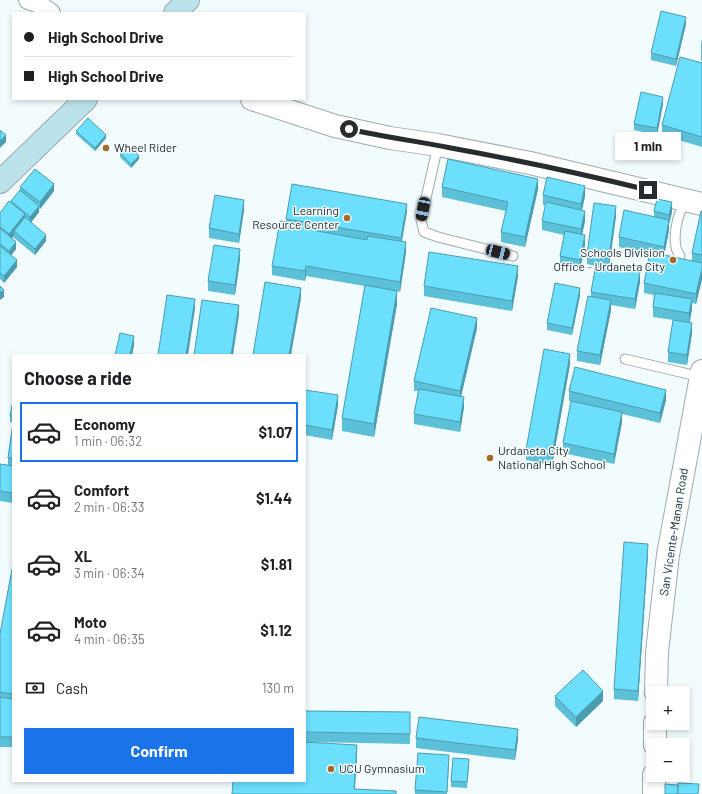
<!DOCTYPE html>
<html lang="en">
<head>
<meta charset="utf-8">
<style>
  :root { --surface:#fff; --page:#f6f6f6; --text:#202124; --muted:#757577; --line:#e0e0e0; --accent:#1a73e8 }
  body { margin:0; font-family:Barlow,sans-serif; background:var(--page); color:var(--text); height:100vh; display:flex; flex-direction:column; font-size:15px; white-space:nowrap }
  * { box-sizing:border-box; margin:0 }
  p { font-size:13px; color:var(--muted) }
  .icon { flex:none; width:22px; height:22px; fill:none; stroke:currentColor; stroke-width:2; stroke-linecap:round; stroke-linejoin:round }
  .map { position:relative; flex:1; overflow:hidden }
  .drawer { position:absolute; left:12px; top:354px; width:294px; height:428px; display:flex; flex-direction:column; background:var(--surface); border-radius:0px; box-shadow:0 2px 6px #0003 }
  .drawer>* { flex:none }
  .hud { position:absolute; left:12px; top:12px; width:294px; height:88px; border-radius:0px; box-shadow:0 2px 6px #0003; display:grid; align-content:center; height:88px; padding:0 12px; background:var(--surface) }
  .fabs { position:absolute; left:646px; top:686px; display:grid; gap:8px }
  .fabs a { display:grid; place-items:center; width:44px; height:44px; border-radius:0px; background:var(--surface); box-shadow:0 2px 6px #0003; font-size:20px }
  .end { position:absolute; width:18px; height:18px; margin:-9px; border:5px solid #272d2f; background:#fff; box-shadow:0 0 0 2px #fff }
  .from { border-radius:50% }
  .bubble { position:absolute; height:28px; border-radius:0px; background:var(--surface); box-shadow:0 2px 6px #0003; font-size:13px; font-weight:700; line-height:28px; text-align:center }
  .car { position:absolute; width:12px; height:24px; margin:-12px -6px; border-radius:5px; box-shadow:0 0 3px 1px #0007; background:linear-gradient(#222 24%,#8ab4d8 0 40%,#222 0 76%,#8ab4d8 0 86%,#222 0) }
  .hud b { display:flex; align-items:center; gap:14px; height:38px; font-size:15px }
  .hud b+b { border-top:1px solid var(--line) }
  .hud i { width:10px; height:10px; background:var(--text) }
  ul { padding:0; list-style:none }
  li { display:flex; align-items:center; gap:12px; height:60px; margin:0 8px 6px; padding:0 4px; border:2px solid transparent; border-radius:0px }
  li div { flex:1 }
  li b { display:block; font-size:15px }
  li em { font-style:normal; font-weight:700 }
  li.current { border-color:var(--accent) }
  li>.icon { width:36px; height:36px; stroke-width:1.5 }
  h2 { padding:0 12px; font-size:18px; line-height:48px }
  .pay { display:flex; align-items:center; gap:10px; height:44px; padding:0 12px; font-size:15px }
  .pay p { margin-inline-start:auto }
  .primary-button { display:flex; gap:8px; margin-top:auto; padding:8px 12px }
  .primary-button a { flex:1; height:46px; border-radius:0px; background:var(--accent); color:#fff; font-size:16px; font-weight:700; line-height:46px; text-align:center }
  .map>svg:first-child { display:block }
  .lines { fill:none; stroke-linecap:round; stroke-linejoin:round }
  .service-casing { stroke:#9cabaf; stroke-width:11 }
  .minor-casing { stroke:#9cabaf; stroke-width:20 }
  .tertiary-casing { stroke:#9cabaf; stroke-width:24 }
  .secondary-casing { stroke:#9cabaf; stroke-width:24 }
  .service { stroke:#fff; stroke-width:9 }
  .minor { stroke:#fff; stroke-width:18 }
  .tertiary { stroke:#fff; stroke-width:22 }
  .secondary { stroke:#bce3eb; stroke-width:22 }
  .wall { fill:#5dc0d9 }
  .shaded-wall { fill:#4c9cb0 }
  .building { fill:#6cdffc; stroke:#4c9cb0 }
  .route { stroke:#272d2f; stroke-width:5 }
  .poi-dot { fill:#a36a28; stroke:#f2fbfe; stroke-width:1.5 }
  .labels { text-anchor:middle; stroke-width:3; stroke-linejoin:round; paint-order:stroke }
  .poi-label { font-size:12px; fill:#272d2f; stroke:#f2fbfe; text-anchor:start }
  .street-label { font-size:12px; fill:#272d2f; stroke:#f2fbfe }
</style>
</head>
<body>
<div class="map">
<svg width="702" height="794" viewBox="0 0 702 794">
  <rect width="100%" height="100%" fill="#f2fbfe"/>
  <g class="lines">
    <!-- service casing -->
    <g class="service-casing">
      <g id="service">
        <path d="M438,145L421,220L424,232L438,237L513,256"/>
        <path d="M680,256C679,254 676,250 676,247C673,233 678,213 686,200"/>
        <path d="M625,359L701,377"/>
      </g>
    </g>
    <!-- minor casing -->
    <g class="minor-casing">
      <path id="minor" d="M28,0L37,3L51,13"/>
    </g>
    <!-- tertiary casing -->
    <g class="tertiary-casing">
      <g id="tertiary">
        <path d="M252,99L335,126L390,138L438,145L530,163L702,204"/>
        <path d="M656,693L657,652L668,555L702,371"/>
        <path d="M655,745V723"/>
        <path d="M654,794V775"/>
      </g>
    </g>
    <!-- secondary casing -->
    <g class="secondary-casing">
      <g id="secondary">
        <path d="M175,13L188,0"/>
        <path d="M0,182L86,99"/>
      </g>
    </g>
    <!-- service -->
    <use href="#service" class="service"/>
    <!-- minor -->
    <use href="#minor" class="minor"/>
    <!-- tertiary -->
    <use href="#tertiary" class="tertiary"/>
    <!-- secondary -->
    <use href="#secondary" class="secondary"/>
  </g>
  <!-- wall -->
  <g class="wall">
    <path d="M686,24L676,66L651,60V53Z"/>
    <path d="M702,39V61H701V43Z"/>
    <path d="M702,63V147L662,135V125Z"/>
    <path d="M663,104L657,135L634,130V124Z"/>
    <path d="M76,131L106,138L95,151L76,134Z"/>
    <path d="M120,153L139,159L131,168L120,157Z"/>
    <path d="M20,187L54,191L40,209L39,208V212L31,222L46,241L35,255L14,238V236L12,238L16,249L11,255L17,267L4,283L0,279V213L11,202V201L20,191Z"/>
    <path d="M442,187L538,189L525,247L501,242V232L506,211L442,197Z"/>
    <path d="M543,195L585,196L582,210L585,221L582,235L585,245L580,270L560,266V256L564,235L542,230V221L546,206L543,205Z"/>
    <path d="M244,210L239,243L209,238V228Z"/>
    <path d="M407,211L402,241L406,252L400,292L397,291V304L374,437L342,431V418L365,286L306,276L305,281L272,275V266L286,222V219Z"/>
    <path d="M654,211L672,212L669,224V230L664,255L692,261V253L702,211V279L696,304L692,303V309L690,322L692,333L687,365L668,362V352L673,320L653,317V307L654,295L644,293V283L650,254L619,247V237L654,217Z"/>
    <path d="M616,216L609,267L640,282L635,309L611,305V310L600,365L577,361V351L591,297V292L596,266L587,264V254Z"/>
    <path d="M240,259L235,295L208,291V281Z"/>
    <path d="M518,276L512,311L424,296V286Z"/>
    <path d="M580,295L572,335L547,330V323Z"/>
    <path d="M477,328L461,396L464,407L460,432L414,424V414L418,391H414V381Z"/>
    <path d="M570,364L552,465L526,460V450Z"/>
    <path d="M305,390L338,405L332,440L305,435Z"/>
    <path d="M569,391L666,400L660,423L622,414V422L614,464L563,453V443L571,401H569Z"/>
    <path d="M13,400V503L0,501V464L8,465V458L13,423L10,422V416Z"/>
    <path d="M648,554L638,701L614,699V689Z"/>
    <path d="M13,564V747H0V634Z"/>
    <path d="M555,696L603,701L576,727L555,706Z"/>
    <path d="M305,711L410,712V744L313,742L357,757L355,789L396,794L233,781H305Z"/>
    <path d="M416,738L518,739L515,760L416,748Z"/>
    <path d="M449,764L447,794H415V790Z"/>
    <path d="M469,766L467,788L451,787V781Z"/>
  </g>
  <!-- shaded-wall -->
  <g class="shaded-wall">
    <path d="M686,17V24L676,66V59Z"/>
    <path d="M663,97V104L657,135V128Z"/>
    <path d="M6,135V142L0,148V141Z"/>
    <path d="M106,135V138L95,151V148Z"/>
    <path d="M139,156V159L131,168V164Z"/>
    <path d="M538,179V189L525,247V237Z"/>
    <path d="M54,184V191L40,209V202Z"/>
    <path d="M585,186V196L581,214V204Z"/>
    <path d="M244,200V210L239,243V234Z"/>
    <path d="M672,202V212L669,224V230L664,257V247L669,221V215Z"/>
    <path d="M407,204V211L401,245V238Z"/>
    <path d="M39,206V212L30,224V217Z"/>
    <path d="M616,206V216L609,268V258Z"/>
    <path d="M585,211V221L581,239V229Z"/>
    <path d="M25,214V221L14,231V236L9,241V234Z"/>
    <path d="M46,235V241L35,255V249Z"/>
    <path d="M585,235V245L580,270V260Z"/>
    <path d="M16,242V249L9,258V251Z"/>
    <path d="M406,242V252L400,292V282Z"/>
    <path d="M240,249V259L235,295V285Z"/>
    <path d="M17,260V267L4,283V276Z"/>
    <path d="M306,266V276L305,281V271Z"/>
    <path d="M518,266V276L512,311V301Z"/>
    <path d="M702,269V279L696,304V294Z"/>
    <path d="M640,272V282L635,309V299Z"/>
    <path d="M301,288V298L291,355H289Z"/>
    <path d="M580,288V295L572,335V328Z"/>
    <path d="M4,290V297L0,300V293Z"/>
    <path d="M397,291V304L374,437V424Z"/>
    <path d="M195,299V309L188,355H186Z"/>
    <path d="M692,299V309L689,323V313Z"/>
    <path d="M611,300V310L600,365V355Z"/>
    <path d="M239,305V315L233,355H231Z"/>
    <path d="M477,318V328L460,401V391Z"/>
    <path d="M692,323V333L687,365V355Z"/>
    <path d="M134,336V346L132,355H130Z"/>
    <path d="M570,354V364L552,465V455Z"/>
    <path d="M666,390V400L660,423V413Z"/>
    <path d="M338,395V405L332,440V430Z"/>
    <path d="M464,397V407L460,432V422Z"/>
    <path d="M622,412V422L614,464V454Z"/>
    <path d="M648,544V554L638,701V691Z"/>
    <path d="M603,691V701L576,727V717Z"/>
    <path d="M518,729V739L515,760V750Z"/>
    <path d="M357,745V757L354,794Z"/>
  </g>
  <!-- building -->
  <g class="building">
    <path d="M661,11L686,17L676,59L651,53Z"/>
    <path d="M680,57L702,63V137L662,125Z"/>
    <path d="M641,92L663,97L657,128L634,124Z"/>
    <path d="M88,118L106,135L95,148L76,131Z"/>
    <path d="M0,130L6,135L0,141Z"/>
    <path d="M128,145L139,156L131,164L120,153Z"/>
    <path d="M448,159L538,179L525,237L501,232L508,202L442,187Z"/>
    <path d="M35,169L54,184L40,202L20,187Z"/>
    <path d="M547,177L585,186L581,204L543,195Z"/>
    <path d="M292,184L407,204L401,238L286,219Z"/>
    <path d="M20,190L39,206L30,217L11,201Z"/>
    <path d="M215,195L244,200L239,234L209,228Z"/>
    <path d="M657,199L672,202L669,215L654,211Z"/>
    <path d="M9,201L25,214L9,234L0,227V213Z"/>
    <path d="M546,202L585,211L581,229L542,221Z"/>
    <path d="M594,203L616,206L609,258L587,254Z"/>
    <path d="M624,210L669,220L664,247L619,237Z"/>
    <path d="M701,211H702V255L692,253Z"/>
    <path d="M25,217L46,235L35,249L14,231Z"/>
    <path d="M280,221L318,227L317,231L367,240L368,236L406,242L400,282L306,266L305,271L272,266Z"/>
    <path d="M0,228L16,242L9,251L0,244Z"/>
    <path d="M565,231L585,235L580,260L560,256Z"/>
    <path d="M214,245L240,249L235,285L208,281Z"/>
    <path d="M0,246L17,260L4,276L0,273Z"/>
    <path d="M429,252L518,266L512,301L424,286Z"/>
    <path d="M650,252L702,263V269L696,294L644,283Z"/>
    <path d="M596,264L640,272L635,299L591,292Z"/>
    <path d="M265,282L301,288L289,355H253Z"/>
    <path d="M555,283L580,288L572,328L547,323Z"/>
    <path d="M365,285L397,291L374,424L342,418Z"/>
    <path d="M0,286L4,290L0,293Z"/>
    <path d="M655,293L692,299L689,313L653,307Z"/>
    <path d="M167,295L195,299L186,355H158Z"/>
    <path d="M588,296L611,300L600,355L577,351Z"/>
    <path d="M202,300L239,305L231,355H194Z"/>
    <path d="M431,308L477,318L460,391L414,381Z"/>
    <path d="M673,320L692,323L687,355L668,352Z"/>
    <path d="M120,333L134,336L130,355H115Z"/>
    <path d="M544,349L570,354L552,455L526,450Z"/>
    <path d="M575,367L666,390L660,413L569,391Z"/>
    <path d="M419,389L464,397L460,422L414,414Z"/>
    <path d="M305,390L338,395L332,430L305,425Z"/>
    <path d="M13,400V416H10Z"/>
    <path d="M571,401L622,412L614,454L563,443Z"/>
    <path d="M13,423V458H8Z"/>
    <path d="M0,464L13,466V493L0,491Z"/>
    <path d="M624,542L648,544L638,691L614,689Z"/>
    <path d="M13,564V694L0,692V634Z"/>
    <path d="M583,670L603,691L576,717L555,696Z"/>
    <path d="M0,697L13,699V737H0Z"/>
    <path d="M305,711L410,712V734L305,732Z"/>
    <path d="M419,717L518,729L515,750L416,738Z"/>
    <path d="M305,742L357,745L354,789L396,791V794H232L233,781H305Z"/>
    <path d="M418,753L449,755L447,792L415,790Z"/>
    <path d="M453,758L469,759L467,782L451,781Z"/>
    <path d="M678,783L699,784L698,794H678Z"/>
    <path d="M665,784L678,785L677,794H665Z"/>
  </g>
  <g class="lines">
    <!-- route -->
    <path class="route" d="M349,129C383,137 417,141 451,148C517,160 583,174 648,190"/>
  </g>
  <!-- markers -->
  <g class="poi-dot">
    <circle cx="106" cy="148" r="4"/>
    <circle cx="347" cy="218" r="4"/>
    <circle cx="673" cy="260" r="4"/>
    <circle cx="490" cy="458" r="4"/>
    <circle cx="331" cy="769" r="4"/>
  </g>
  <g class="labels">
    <!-- poi labels -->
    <g class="poi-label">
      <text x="114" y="152">Wheel Rider</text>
      <text x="339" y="215" text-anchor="end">Learning<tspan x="339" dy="14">Resource Center</tspan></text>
      <text x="665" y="257" text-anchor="end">Schools Division<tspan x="665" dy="14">Office - Urdaneta City</tspan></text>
      <text x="498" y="455">Urdaneta City<tspan x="498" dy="14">National High School</tspan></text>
      <text x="339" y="773">UCU Gymnasium</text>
    </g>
    <!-- street labels -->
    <g class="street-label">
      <text transform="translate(674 532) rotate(-81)" y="4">San Vicente-Manan Road</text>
    </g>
  </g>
</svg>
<div class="fabs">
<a>+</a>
<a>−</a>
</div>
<i class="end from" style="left:349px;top:129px"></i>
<i class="end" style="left:648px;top:190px"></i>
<div class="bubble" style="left:615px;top:132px;width:66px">1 min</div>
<i class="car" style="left:423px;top:209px;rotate:191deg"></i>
<i class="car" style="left:498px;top:252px;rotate:104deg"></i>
<div class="hud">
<b><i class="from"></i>High School Drive</b>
<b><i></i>High School Drive</b>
</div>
<section class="drawer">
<h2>Choose a ride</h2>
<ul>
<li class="current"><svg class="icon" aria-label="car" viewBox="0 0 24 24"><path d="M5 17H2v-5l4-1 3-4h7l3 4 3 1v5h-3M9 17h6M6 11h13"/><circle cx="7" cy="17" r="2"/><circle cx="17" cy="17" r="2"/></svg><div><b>Economy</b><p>1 min · 06:32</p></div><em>$1.07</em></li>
<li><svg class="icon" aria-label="car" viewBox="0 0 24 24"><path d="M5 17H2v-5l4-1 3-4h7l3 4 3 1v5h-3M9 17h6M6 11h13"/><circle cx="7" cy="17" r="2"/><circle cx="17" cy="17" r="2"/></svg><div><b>Comfort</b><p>2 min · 06:33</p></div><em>$1.44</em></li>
<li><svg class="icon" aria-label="car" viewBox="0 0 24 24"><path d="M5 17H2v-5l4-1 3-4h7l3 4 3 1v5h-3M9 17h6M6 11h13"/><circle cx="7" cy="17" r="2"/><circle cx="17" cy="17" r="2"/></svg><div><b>XL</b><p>3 min · 06:34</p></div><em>$1.81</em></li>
<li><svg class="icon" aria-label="car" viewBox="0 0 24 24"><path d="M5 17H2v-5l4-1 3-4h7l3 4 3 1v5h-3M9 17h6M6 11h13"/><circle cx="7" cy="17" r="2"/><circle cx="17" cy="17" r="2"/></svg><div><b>Moto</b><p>4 min · 06:35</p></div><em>$1.12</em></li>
</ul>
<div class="pay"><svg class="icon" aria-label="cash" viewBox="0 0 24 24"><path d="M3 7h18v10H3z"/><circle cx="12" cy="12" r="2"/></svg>Cash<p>130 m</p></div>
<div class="primary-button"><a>Confirm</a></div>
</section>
</div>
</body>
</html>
